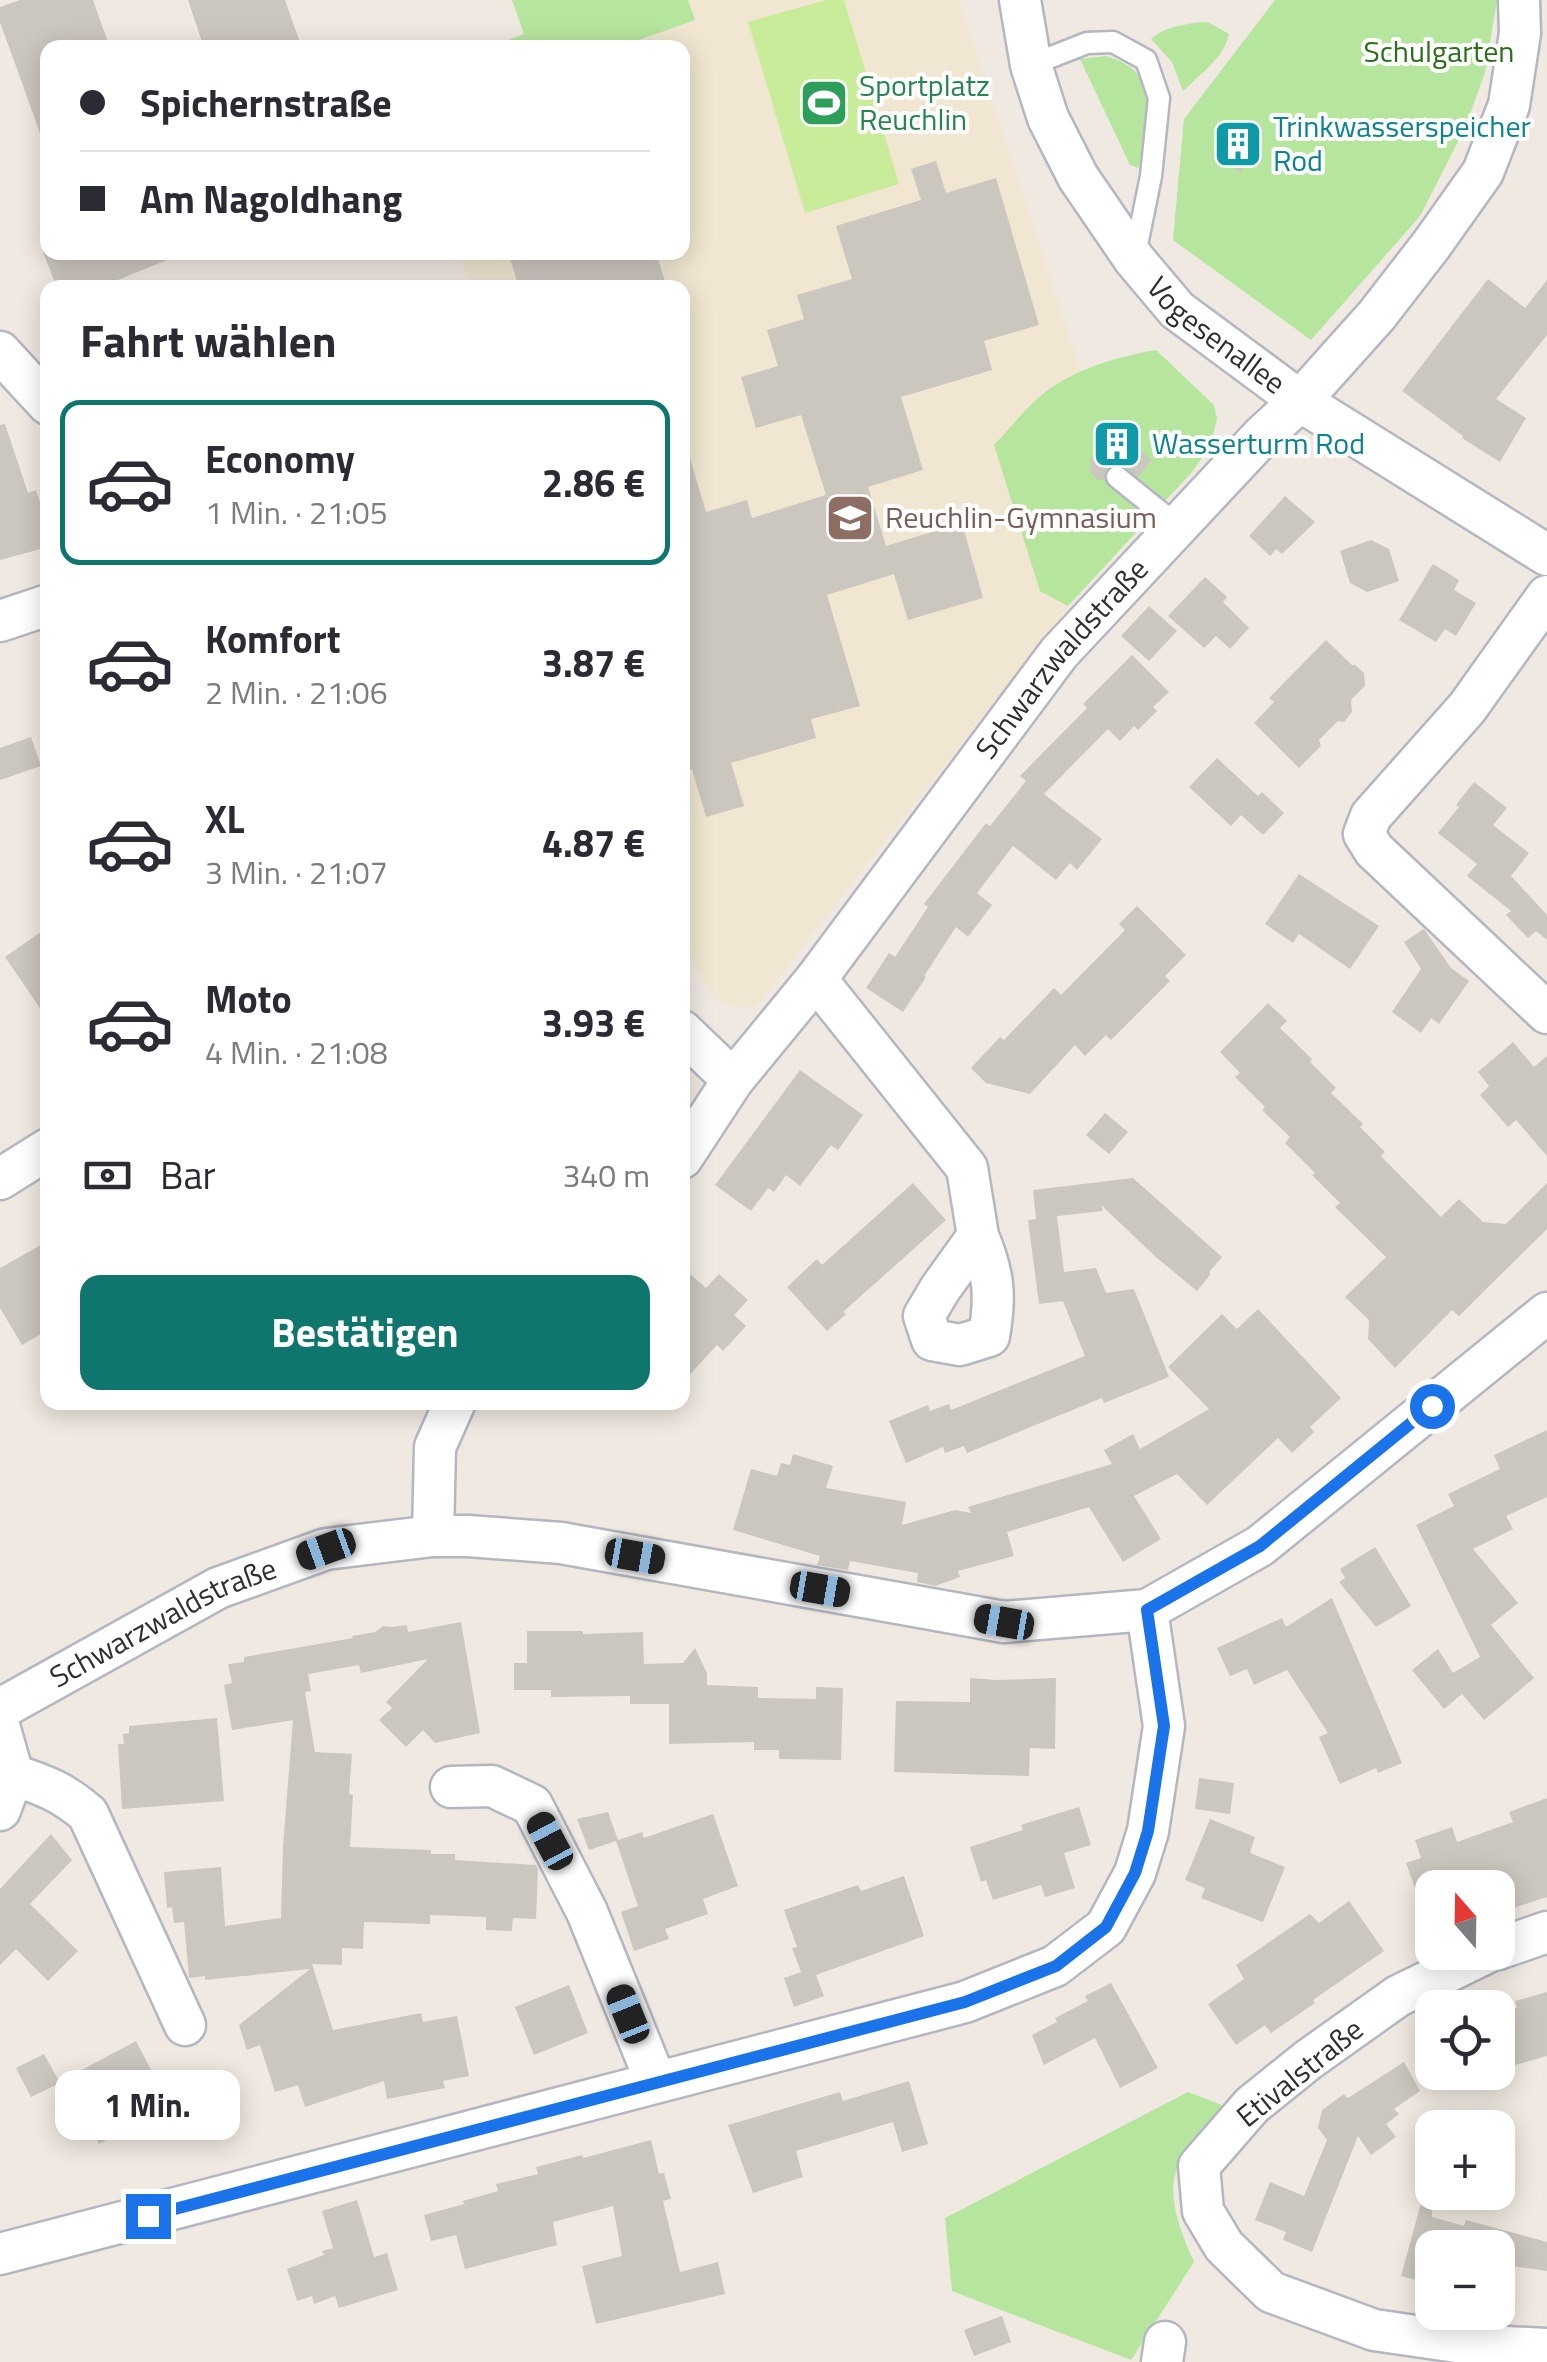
<!DOCTYPE html>
<html lang="de">
<head>
<meta charset="utf-8">
<style>
  :root { --surface:#fff; --page:#f2f2f3; --text:#2b2b33; --muted:#7c7c81; --line:#e1e1e2; --accent:#0f766e }
  body { margin:0; font-family:"Titillium Web",sans-serif; background:var(--page); color:var(--text); height:100vh; display:flex; flex-direction:column; font-size:38px; white-space:nowrap }
  * { box-sizing:border-box; margin:0 }
  p { font-size:32px; color:var(--muted) }
  .icon { flex:none; width:55px; height:55px; fill:none; stroke:currentColor; stroke-width:2; stroke-linecap:round; stroke-linejoin:round }
  .map { position:relative; flex:1; overflow:hidden }
  .sheet { position:absolute; left:40px; top:280px; width:650px; height:1130px; display:flex; flex-direction:column; background:var(--surface); border-radius:20px; box-shadow:0 5px 25px #0003 }
  .sheet>* { flex:none }
  .hud { position:absolute; left:40px; top:40px; width:650px; height:220px; border-radius:20px; box-shadow:0 5px 25px #0003; display:grid; align-content:center; height:220px; padding:0 40px; background:var(--surface) }
  .needle { width:65px; rotate:340deg }
  .fabs { position:absolute; left:1415px; top:1870px; display:grid; gap:20px }
  .fabs a { display:grid; place-items:center; width:100px; height:100px; border-radius:20px; background:var(--surface); box-shadow:0 5px 25px #0003; font-size:50px }
  .end { position:absolute; width:45px; height:45px; margin:-22px; border:12px solid #1a73e8; background:#fff; box-shadow:0 0 0 5px #fff }
  .from { border-radius:50% }
  .bubble { position:absolute; height:70px; border-radius:20px; background:var(--surface); box-shadow:0 5px 25px #0003; font-size:32px; font-weight:700; line-height:70px; text-align:center }
  .car { position:absolute; width:30px; height:60px; margin:-30px -15px; border-radius:12px; box-shadow:0 0 8px 2px #0007; background:linear-gradient(#222 24%,#8ab4d8 0 40%,#222 0 76%,#8ab4d8 0 86%,#222 0) }
  .hud b { display:flex; align-items:center; gap:35px; height:95px; font-size:38px }
  .hud b+b { border-top:2px solid var(--line) }
  .hud i { width:25px; height:25px; background:var(--text) }
  ul { padding:0; list-style:none }
  li { display:flex; align-items:center; gap:30px; height:165px; margin:0 20px 15px; padding:0 20px; border:5px solid transparent; border-radius:20px }
  li div { flex:1 }
  li b { display:block; font-size:38px }
  li em { font-style:normal; font-weight:700 }
  li.on { border-color:var(--accent) }
  li>.icon { width:90px; height:90px; stroke-width:1.5 }
  h2 { padding:0 40px; font-size:45px; line-height:120px }
  .pay { display:flex; align-items:center; gap:25px; height:110px; padding:0 40px; font-size:38px }
  .pay p { margin-inline-start:auto }
  .action { display:flex; gap:20px; margin-top:auto; padding:20px 40px }
  .action a { flex:1; height:115px; border-radius:20px; background:var(--accent); color:#fff; font-size:40px; font-weight:700; line-height:115px; text-align:center }
  .map>svg:first-child { display:block }
  .education { fill:#f0e6d1 }
  .green { fill:#b6e59e }
  .pitch { fill:#c9ec9a }
  .building { fill:#cbc7bf }
  .lines { fill:none; stroke-linecap:round; stroke-linejoin:round }
  .lane-casing { stroke:#b4b7c1; stroke-width:25 }
  .street-casing { stroke:#b4b7c1; stroke-width:45 }
  .lane { stroke:#fff; stroke-width:20 }
  .street { stroke:#fff; stroke-width:40 }
  .route { stroke:#1a73e8; stroke-width:12 }
  .labels { text-anchor:middle; stroke-width:8; stroke-linejoin:round; paint-order:stroke }
  .park-label { font-size:30px; fill:#2c6e1b; stroke:#fff }
  .leisure-label { font-size:30px; fill:#27864d; stroke:#fff; text-anchor:start }
  .culture-label { font-size:30px; fill:#0d838f; stroke:#fff; text-anchor:start }
  .street-label { font-size:30px; fill:#2e2e2e; stroke:#fff }
  .education-label { font-size:30px; fill:#785e54; stroke:#fff; text-anchor:start }
</style>
</head>
<body>
<div class="map">
<svg width="1547" height="2362" viewBox="0 0 1547 2362">
  <rect width="100%" height="100%" fill="#efe9e1"/>
  <!-- education -->
  <path class="education" d="M512,0H959L1081,372L1043,393L1040,591L1068,606L755,1008L732,1006L716,1000L683,946L682,288L471,287L458,253L682,252V48L489,47L524,34Z"/>
  <!-- green -->
  <g class="green">
    <path d="M512,0H688L695,20L619,47H489L524,34Z"/>
    <path d="M1275,0H1497L1485,72L1465,128L1420,216L1311,340L1173,240L1184,119Z"/>
    <path d="M1208,22L1229,34C1225,57 1199,75 1183,91L1172,62L1151,39C1165,26 1189,23 1208,22Z"/>
    <path d="M1106,56C1165,73 1149,121 1139,168L1130,165L1080,59Z"/>
    <path d="M1156,350L1214,405L1217,418L1210,447L1192,472L1068,606L1040,591L994,445C1010,429 1026,407 1044,393C1077,368 1117,357 1156,350Z"/>
    <path d="M1188,2092L1227,2107C1214,2120 1199,2133 1188,2148C1160,2184 1178,2225 1194,2262L1131,2360L952,2291L945,2218Z"/>
  </g>
  <!-- pitch -->
  <path class="pitch" d="M826,0H844L899,184L805,213L748,22Z"/>
  <!-- building -->
  <g class="building">
    <path d="M20,0H93L110,48H48V144H44L0,22V7Z"/>
    <path d="M188,0H285L302,48H204Z"/>
    <path d="M1234,121L1261,138L1240,172L1212,154Z"/>
    <path d="M936,161L946,193L996,178L1039,325L984,341L992,370L901,397L923,470L868,487L886,546L962,523L983,598L908,620L894,574L827,595L860,706L811,719L816,738L731,763L744,806L706,817L692,769L682,771V456L689,455L706,512L747,500L752,518L826,495L801,415L756,428L741,377L778,366L767,330L804,319L797,295L852,279L836,226L921,200L911,169Z"/>
    <path d="M43,252H181L182,254L98,288H57Z"/>
    <path d="M508,252H656L667,288H519Z"/>
    <path d="M1488,279L1525,308L1547,280V335L1496,399L1526,418L1500,462L1462,438L1463,436L1402,391Z"/>
    <path d="M5,424L28,493L36,490L41,505L48,503V547L0,560V425Z"/>
    <path d="M1114,430L1152,460L1138,477L1118,463L1107,468L1104,480H1098L1091,473L1090,461Z"/>
    <path d="M1285,496L1315,522L1282,554L1276,549L1270,556L1249,536Z"/>
    <path d="M1371,540L1389,549L1399,581L1367,592L1350,583L1340,551Z"/>
    <path d="M1433,564L1459,580L1454,590L1476,603L1456,636L1445,629L1436,642L1399,620Z"/>
    <path d="M1205,577L1227,597L1223,602L1249,628L1230,649L1216,636L1204,648L1168,616Z"/>
    <path d="M1149,606L1177,631L1149,661L1121,636Z"/>
    <path d="M1326,640L1352,665H1355L1364,673L1365,686L1351,700L1352,712L1344,722L1338,721L1319,740L1321,746L1299,768L1254,723L1274,702L1269,698Z"/>
    <path d="M1132,655L1169,692L1153,707L1157,711L1138,730L1134,726L1120,741L1108,729L1044,794L1102,839L1077,870L1070,863L1056,880L1013,846L977,893L992,905L968,937L956,927L924,976L926,977L903,1012L866,988L889,953L895,957L928,907L924,904L986,823L990,826L1026,781L1020,776L1087,708L1083,704Z"/>
    <path d="M31,737L41,766L0,780V748Z"/>
    <path d="M1217,758L1258,796L1262,792L1284,813L1263,835L1241,815L1231,826L1189,787Z"/>
    <path d="M1474,782L1507,808L1493,825L1529,853L1511,876L1547,915V940L1536,931L1528,938L1506,915L1511,911L1467,876L1477,864L1438,833L1459,807L1456,805Z"/>
    <path d="M1299,874L1379,926L1350,969L1299,934L1293,943L1265,924Z"/>
    <path d="M1137,906L1186,955L1165,976L1170,981L1111,1040L1106,1035L1085,1056L1075,1045L1030,1094L986,1083L971,1068L1000,1037L1004,1040L1054,988L1061,995L1125,930L1119,924Z"/>
    <path d="M48,927V1020L5,957Z"/>
    <path d="M1424,929L1451,968L1469,981L1439,1024L1431,1018L1421,1033L1392,1012L1421,969L1404,942Z"/>
    <path d="M1268,1003L1287,1021L1280,1028L1312,1059L1310,1062L1336,1088L1331,1093L1363,1124L1360,1127L1385,1152L1381,1156L1441,1217L1459,1199L1483,1222L1506,1224L1547,1183V1229L1459,1316L1452,1310L1395,1368L1368,1339L1369,1320L1345,1297L1386,1257L1335,1207L1340,1203L1312,1175L1315,1173L1285,1143L1290,1137L1262,1110L1265,1107L1235,1077L1240,1073L1220,1052Z"/>
    <path d="M1513,1042L1534,1067L1547,1056V1156L1516,1120L1508,1127L1480,1095L1489,1086L1478,1072Z"/>
    <path d="M800,1070L863,1115L838,1150L831,1145L800,1186L786,1175L774,1192L768,1188L751,1211L715,1185Z"/>
    <path d="M1105,1113L1128,1132L1109,1154L1086,1135Z"/>
    <path d="M1133,1178L1222,1257L1210,1271V1275L1197,1291L1157,1258L1101,1205L1103,1211L1057,1216L1064,1272L1096,1268L1106,1293L1134,1289L1169,1377L1104,1403L1102,1398L967,1453L964,1446L945,1453L943,1447L906,1463L889,1421L928,1405L930,1411L949,1404L951,1410L1085,1356L1063,1301L1039,1304L1028,1220L1036,1219L1033,1190Z"/>
    <path d="M913,1183L946,1220L843,1312L846,1314L827,1331L787,1287L817,1259L822,1265Z"/>
    <path d="M48,1241V1330L22,1345L0,1308V1268Z"/>
    <path d="M682,1267L706,1288L719,1274L748,1300L734,1315L746,1326L723,1351L717,1345L682,1383Z"/>
    <path d="M1258,1309L1341,1398L1310,1427L1314,1432L1292,1453L1278,1438L1207,1505L1177,1474L1134,1496L1161,1539L1123,1562L1089,1507L1007,1532L1014,1556L958,1571L960,1577L935,1586L917,1582L918,1573L850,1561L848,1570L817,1565L820,1556L733,1530L751,1469L777,1476L781,1463L790,1465L793,1454L833,1466L826,1488L906,1502L902,1525L955,1510L971,1513L968,1507L1112,1464L1104,1450L1133,1434L1140,1449L1209,1409L1168,1367L1222,1314L1237,1329Z"/>
    <path d="M1547,1430V1497L1506,1516L1513,1529L1473,1549L1518,1603L1491,1625L1534,1678L1484,1720L1462,1694L1444,1709L1412,1670L1438,1649L1453,1673L1480,1657L1416,1525L1454,1506L1448,1494L1500,1469L1494,1455Z"/>
    <path d="M1375,1547L1411,1606L1376,1627L1339,1582L1345,1578L1340,1569Z"/>
    <path d="M1332,1598L1402,1763L1378,1773L1376,1768L1340,1784L1319,1737L1328,1733L1287,1670L1254,1685L1247,1669L1230,1676L1217,1648L1282,1618L1286,1627Z"/>
    <path d="M461,1622L480,1733L435,1743L423,1730L406,1747L379,1720L392,1708L386,1702L428,1659L361,1673L359,1665L308,1674L311,1691L305,1692L315,1752L352,1754L349,1794L353,1795L350,1847L431,1850V1854H455V1860L536,1865L538,1869L536,1919L513,1918L512,1931L486,1930V1917L430,1915V1924L364,1922L363,1949L342,1948V1965L312,1964L333,2030L421,2013L423,2022L457,2016L469,2076L443,2081L445,2088L387,2099L384,2081L305,2107L298,2085L275,2092L260,2045L247,2050L239,2025L310,1969L205,1980V1976L189,1978L184,1922L174,1923L172,1907L167,1908L164,1872L221,1867L225,1926L281,1918L283,1846L293,1720L232,1730L224,1685L232,1683L228,1664L244,1662V1657L353,1638L352,1636L375,1632L383,1626L392,1627L407,1625L408,1632Z"/>
    <path d="M527,1631H583V1634L643,1632L644,1664L683,1663L695,1648L707,1673V1685L758,1687V1698L816,1699V1687L843,1688L841,1760L779,1759V1750H754V1742L669,1744V1704H630V1696L551,1697V1690H514V1663H527Z"/>
    <path d="M970,1678L998,1680L1056,1678L1055,1749L1030,1748L1029,1776L894,1772L896,1701L970,1702Z"/>
    <path d="M217,1718L224,1801L122,1809L118,1744H124L123,1734L129,1733V1726Z"/>
    <path d="M1199,1778L1234,1783L1230,1814L1195,1809Z"/>
    <path d="M1547,1798V1897L1516,1907L1504,1904L1498,1888H1415L1406,1863L1421,1858L1415,1840L1452,1827L1457,1842L1513,1822L1509,1812Z"/>
    <path d="M1079,1807L1091,1845L1064,1853L1075,1888L1045,1897L1041,1885L993,1900L986,1880L981,1882L970,1847L1023,1830L1021,1825Z"/>
    <path d="M608,1812L618,1840L642,1832L644,1838L713,1814L738,1886L703,1899L708,1914L665,1929L669,1939L634,1951L621,1912L638,1906L616,1841L589,1850L577,1819Z"/>
    <path d="M1210,1819L1255,1837L1250,1853L1285,1867L1263,1922L1201,1898L1205,1888L1185,1880Z"/>
    <path d="M51,1834L72,1860L30,1904L78,1951L48,1981L16,1949L0,1965V1889Z"/>
    <path d="M904,1876L924,1936L816,1975L824,1996L794,2007L784,1978L801,1972L792,1948L797,1947L784,1910L858,1885L861,1891Z"/>
    <path d="M1349,1901L1384,1951L1313,2000L1315,2003L1271,2033L1265,2025L1236,2045L1208,2004L1244,1979L1236,1965L1310,1914L1319,1923Z"/>
    <path d="M1111,1983L1158,2068L1120,2088L1095,2038L1044,2065L1032,2035L1057,2022L1055,2018L1088,2001L1085,1996Z"/>
    <path d="M569,1985L588,2033L534,2055L515,2007Z"/>
    <path d="M1547,1992V2056L1498,2070V2013L1517,2008L1515,2001Z"/>
    <path d="M136,2041L161,2089L138,2102L147,2119L99,2144L65,2079Z"/>
    <path d="M44,2054L60,2083L31,2097L16,2068Z"/>
    <path d="M1404,2062L1420,2091L1394,2109L1399,2114L1386,2124L1396,2137L1371,2155L1358,2136L1312,2252L1283,2240L1286,2232L1255,2220L1270,2182L1304,2196L1327,2140L1318,2128L1322,2110L1344,2094L1348,2098Z"/>
    <path d="M909,2081L928,2144L902,2152L893,2122L796,2151L803,2177L753,2193L728,2125L840,2092L843,2101Z"/>
    <path d="M651,2140L659,2174L664,2173L671,2199L663,2201L680,2272L718,2262L725,2294L596,2324L582,2266L622,2256L613,2206L553,2222L557,2245L465,2269L456,2235L431,2241L424,2215L464,2204L463,2201L498,2191L496,2184L538,2174L536,2167L582,2155L583,2158Z"/>
    <path d="M1424,2192L1432,2193V2217L1464,2226L1466,2220L1547,2242V2271L1498,2264V2248H1432V2284L1401,2276Z"/>
    <path d="M357,2200L374,2257L387,2253L398,2290L339,2308L335,2296L314,2304L312,2296L297,2301L287,2269L324,2255L322,2251L333,2248L322,2211Z"/>
    <path d="M1002,2316L1011,2342L974,2356L964,2330Z"/>
  </g>
  <g class="lines">
    <!-- lane casing -->
    <g class="lane-casing">
      <g id="lane">
        <path d="M1031,65L1087,43L1113,42L1146,60L1159,98L1151,176L1135,255"/>
        <path d="M1117,477L1179,527"/>
      </g>
    </g>
    <!-- street casing -->
    <g class="street-casing">
      <g id="street">
        <path id="s1" d="M1020,0L1031,65L1048,118L1078,177L1134,259L1177,310L1300,401L1547,555"/>
        <path d="M0,352L48,404"/>
        <path d="M1547,596L1467,708L1371,816L1364,834L1374,850L1547,1013"/>
        <path d="M0,621L48,605"/>
        <path d="M816,979L967,1168L978,1236L940,1289L924,1316L932,1340L960,1345L989,1336C996,1296 994,1274 978,1236"/>
        <path d="M682,1031L733,1080"/>
        <path id="s2" d="M682,1158L733,1080L816,979L1059,653L1262,436L1300,401L1377,315L1432,244L1483,172L1509,105L1520,33L1519,0"/>
        <path d="M0,1179L48,1149"/>
        <path d="M433,1536L435,1447L455,1402"/>
        <path id="s3" d="M0,1709L218,1588L326,1549L433,1536H468L561,1543L1004,1622L1147,1610L1260,1546L1547,1313"/>
        <path d="M0,1729L13,1775L0,1810"/>
        <path d="M13,1775C44,1785 63,1792 88,1814L185,2025"/>
        <path d="M451,1787L492,1786L532,1805L587,1912L656,2082"/>
        <path d="M1498,1949L1547,1932"/>
        <path d="M1488,1952L1398,1996L1308,2060L1252,2105L1199,2166L1203,2211L1224,2246L1271,2292L1374,2330L1485,2346L1547,2349"/>
        <path d="M0,2254L965,2002L1055,1966L1106,1927L1135,1873L1148,1831L1164,1726L1147,1610"/>
        <path d="M1162,2362L1165,2342"/>
      </g>
    </g>
    <!-- lane -->
    <use href="#lane" class="lane"/>
    <!-- street -->
    <use href="#street" class="street"/>
  </g>
  <g class="lines">
    <!-- route -->
    <path class="route" d="M148,2216L965,2002L1056,1966L1106,1927L1135,1873L1148,1831L1164,1726L1147,1610L1260,1546L1432,1406"/>
  </g>
  <!-- icons -->
  <defs>
    <g id="stadium-square" transform="scale(2.5)"><rect x="-9" y="-9" width="18" height="18" rx="4" fill="#2e9e5b" stroke="#fff"/><path d="M0-5a6.5 5 0 1 0 0 10a6.5 5 0 1 0 0-10ZM-3.5-1.8h7v3.6h-7Z" fill="#fff"/></g>
    <g id="building-square" transform="scale(2.5)"><rect x="-9" y="-9" width="18" height="18" rx="4" fill="#0f9aa8" stroke="#fff"/><path d="M-4-6H4V6H1V3H-1V6H-4ZM-2.5-4.3h1.7v1.8h-1.7ZM.8-4.3h1.7v1.8H.8ZM-2.5-1h1.7V.8h-1.7ZM.8-1h1.7V.8H.8Z" fill="#fff"/></g>
    <g id="school-square" transform="scale(2.5)"><rect x="-9" y="-9" width="18" height="18" rx="4" fill="#8d6e63" stroke="#fff"/><path d="M0-5L7-2L0 1L-7-2ZM-4 1L0 2.5L4 1V4Q0 6-4 4Z" fill="#fff"/></g>
  </defs>
  <g fill-rule="evenodd">
    <use href="#stadium-square" x="824" y="103"/>
    <use href="#building-square" x="1238" y="144"/>
    <use href="#building-square" x="1117" y="444"/>
    <use href="#school-square" x="850" y="518"/>
  </g>
  <g class="labels">
    <!-- park labels -->
    <g class="park-label">
      <text x="1439" y="62">Schulgarten</text>
    </g>
    <!-- leisure labels -->
    <g class="leisure-label">
      <text x="859" y="96">Sportplatz<tspan x="859" dy="34">Reuchlin</tspan></text>
    </g>
    <!-- culture labels -->
    <g class="culture-label">
      <text x="1273" y="137">Trinkwasserspeicher<tspan x="1273" dy="34">Rod</tspan></text>
      <text x="1152" y="454">Wasserturm Rod</text>
    </g>
    <!-- street labels -->
    <g class="street-label">
      <text dy="10" stroke="none"><textPath href="#s1" startOffset="400">Vogesenallee</textPath></text>
      <text dy="10" stroke="none"><textPath href="#s2" startOffset="628">Schwarzwaldstraße</textPath></text>
      <text dy="10" stroke="none"><textPath href="#s3" startOffset="185">Schwarzwaldstraße</textPath></text>
      <text transform="translate(1300 2073) rotate(-39)" y="10">Etivalstraße</text>
    </g>
    <!-- education labels -->
    <g class="education-label">
      <text x="885" y="528">Reuchlin-Gymnasium</text>
    </g>
  </g>
</svg>
<div class="fabs">
<a><svg class="needle" viewBox="-14 -14 28 28"><path d="M0-13l5 13h-10z" fill="#e53935"/><path d="M0 13l5-13h-10z" fill="#7c7c81"/></svg></a>
<a><svg class="icon" aria-label="locate" viewBox="0 0 24 24"><circle cx="12" cy="12" r="6"/><path d="M12 2v4M12 18v4M2 12h4M18 12h4"/></svg></a>
<a>+</a>
<a>−</a>
</div>
<i class="end from" style="left:1432px;top:1406px"></i>
<i class="end" style="left:148px;top:2216px"></i>
<div class="bubble" style="left:55px;top:2070px;width:185px">1 Min.</div>
<i class="car" style="left:326px;top:1549px;rotate:250deg"></i>
<i class="car" style="left:635px;top:1556px;rotate:100deg"></i>
<i class="car" style="left:820px;top:1589px;rotate:100deg"></i>
<i class="car" style="left:1004px;top:1622px;rotate:280deg"></i>
<i class="car" style="left:550px;top:1841px;rotate:332deg"></i>
<i class="car" style="left:628px;top:2014px;rotate:338deg"></i>
<div class="hud">
<b><i class="from"></i>Spichernstraße</b>
<b><i></i>Am Nagoldhang</b>
</div>
<section class="sheet">
<h2>Fahrt wählen</h2>
<ul>
<li class="on"><svg class="icon" aria-label="car" viewBox="0 0 24 24"><path d="M5 17H2v-5l4-1 3-4h7l3 4 3 1v5h-3M9 17h6M6 11h13"/><circle cx="7" cy="17" r="2"/><circle cx="17" cy="17" r="2"/></svg><div><b>Economy</b><p>1 Min. · 21:05</p></div><em>2.86 €</em></li>
<li><svg class="icon" aria-label="car" viewBox="0 0 24 24"><path d="M5 17H2v-5l4-1 3-4h7l3 4 3 1v5h-3M9 17h6M6 11h13"/><circle cx="7" cy="17" r="2"/><circle cx="17" cy="17" r="2"/></svg><div><b>Komfort</b><p>2 Min. · 21:06</p></div><em>3.87 €</em></li>
<li><svg class="icon" aria-label="car" viewBox="0 0 24 24"><path d="M5 17H2v-5l4-1 3-4h7l3 4 3 1v5h-3M9 17h6M6 11h13"/><circle cx="7" cy="17" r="2"/><circle cx="17" cy="17" r="2"/></svg><div><b>XL</b><p>3 Min. · 21:07</p></div><em>4.87 €</em></li>
<li><svg class="icon" aria-label="car" viewBox="0 0 24 24"><path d="M5 17H2v-5l4-1 3-4h7l3 4 3 1v5h-3M9 17h6M6 11h13"/><circle cx="7" cy="17" r="2"/><circle cx="17" cy="17" r="2"/></svg><div><b>Moto</b><p>4 Min. · 21:08</p></div><em>3.93 €</em></li>
</ul>
<div class="pay"><svg class="icon" aria-label="cash" viewBox="0 0 24 24"><path d="M3 7h18v10H3z"/><circle cx="12" cy="12" r="2"/></svg>Bar<p>340 m</p></div>
<div class="action"><a>Bestätigen</a></div>
</section>
</div>
</body>
</html>
